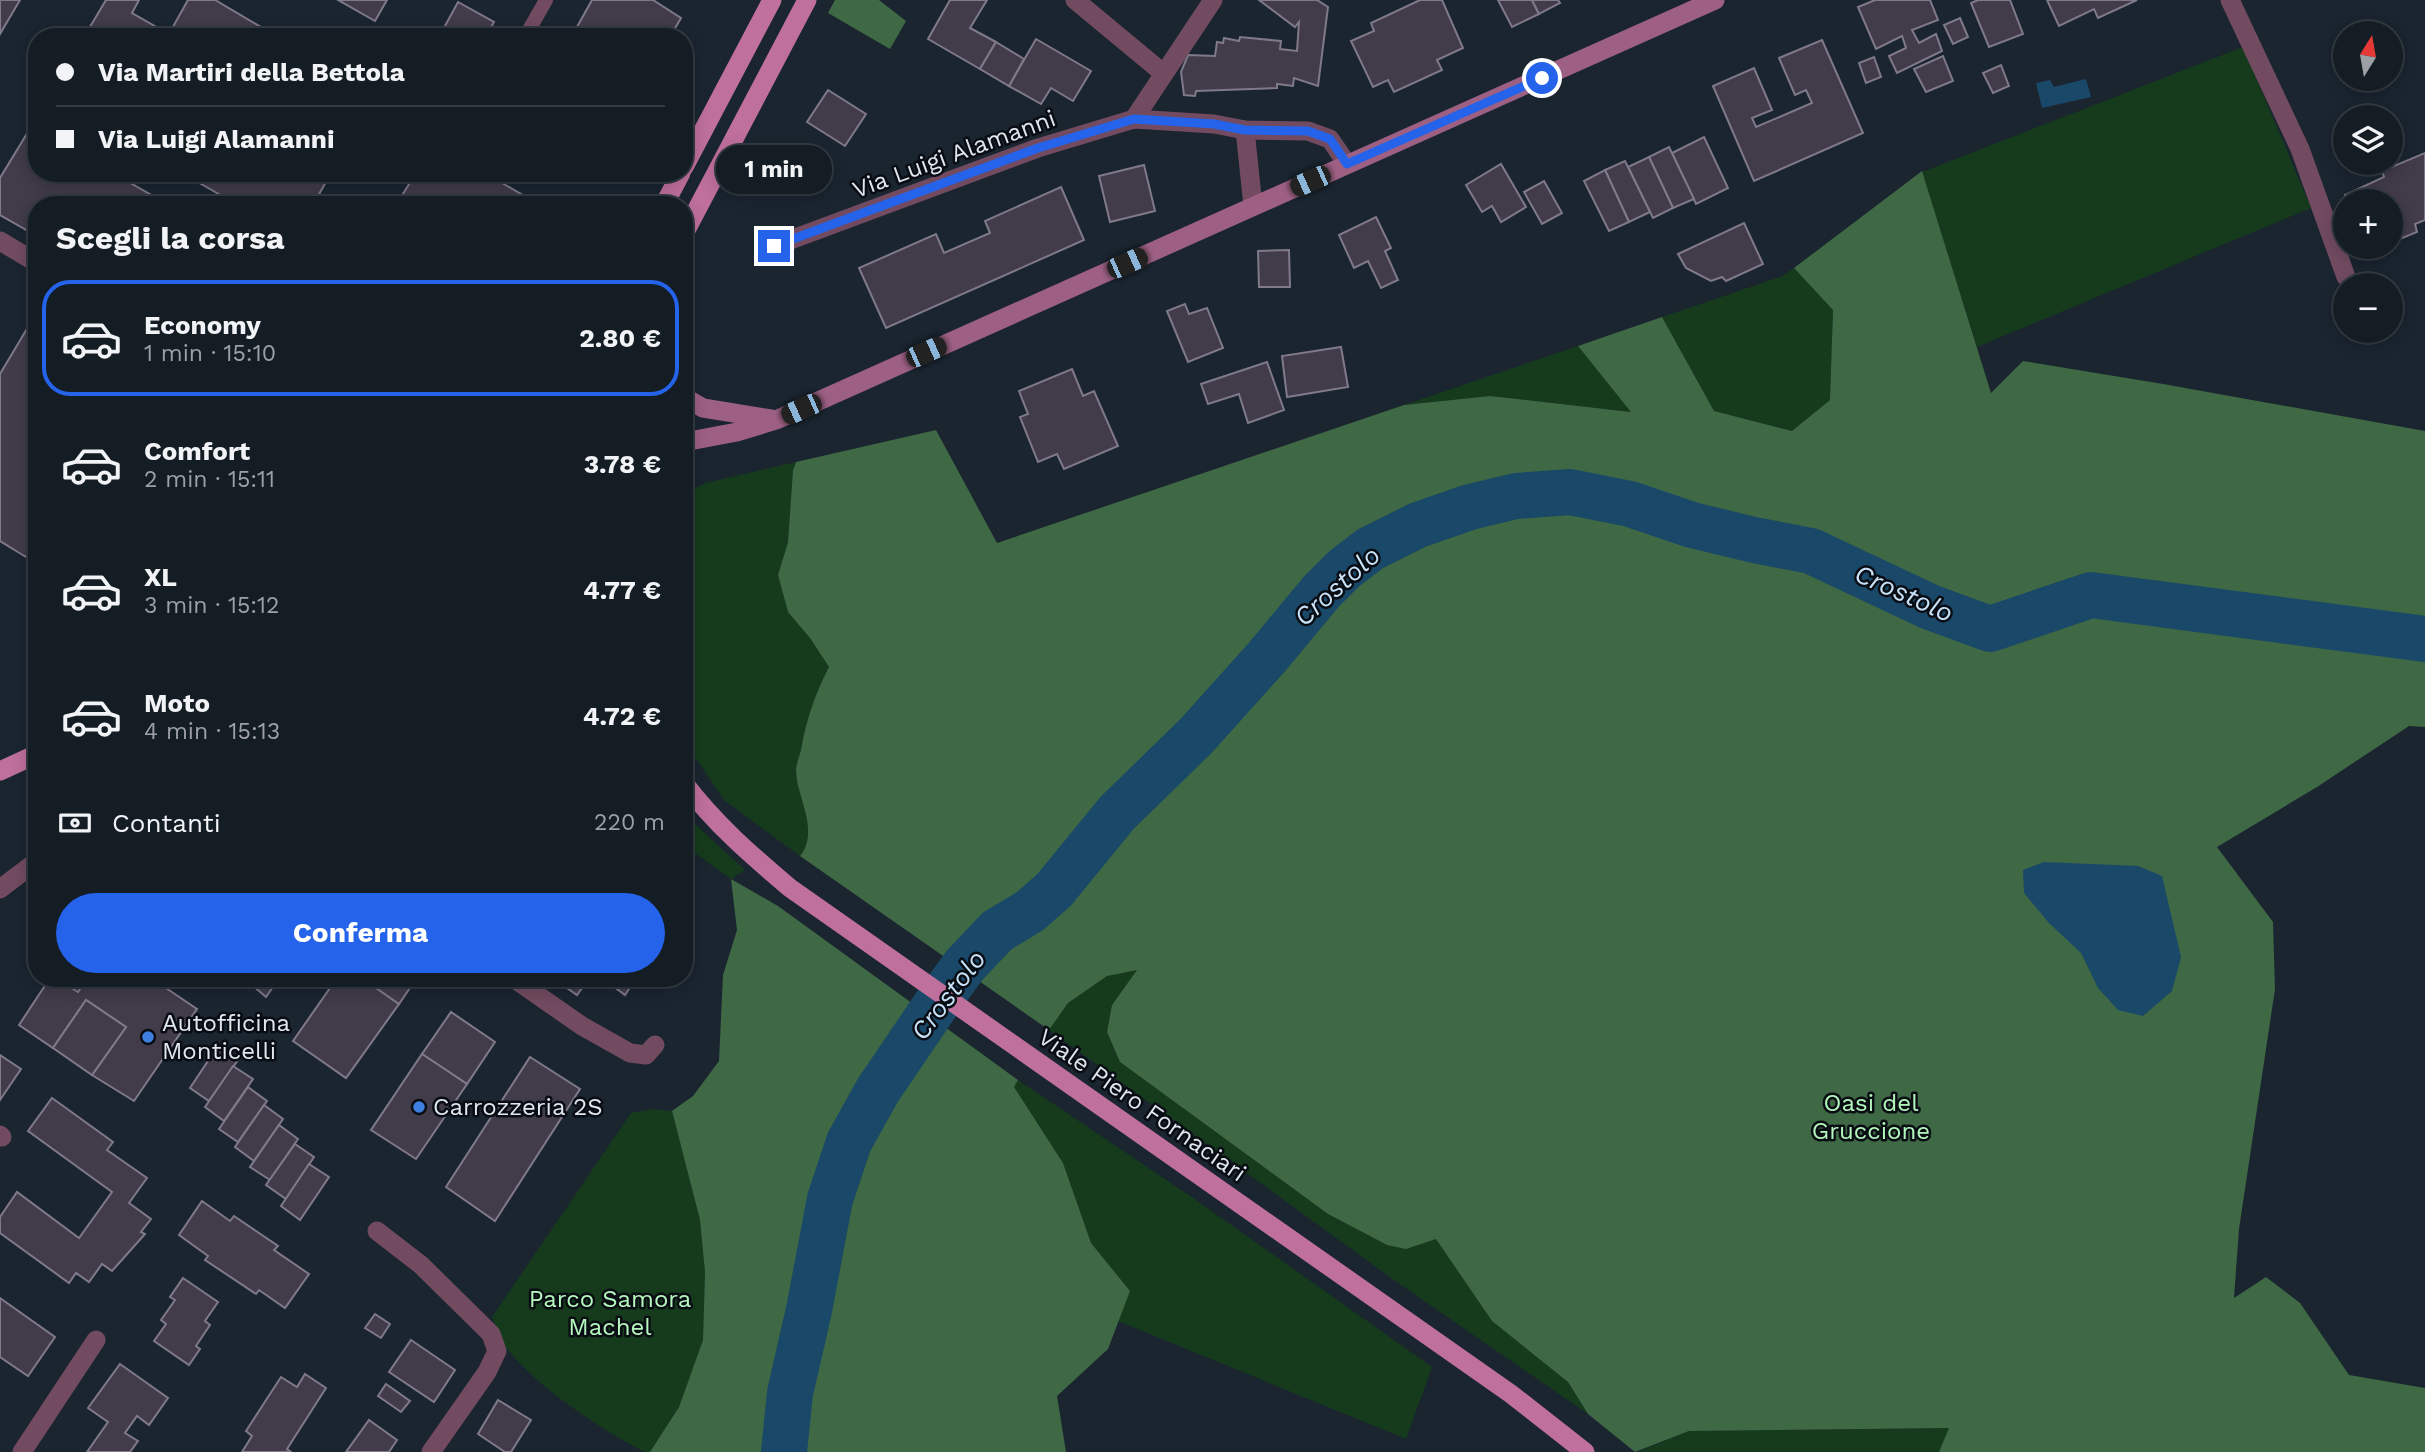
<!DOCTYPE html>
<html lang="it">
<head>
<meta charset="utf-8">
<style>
  :root { --surface:#141c24; --page:#1d252c; --text:#f1f3f6; --muted:#9da1a6; --line:#333a41; --accent:#2563eb }
  body { margin:0; font-family:"Work Sans",sans-serif; background:var(--page); color:var(--text); height:100vh; display:flex; flex-direction:column; font-size:26px; white-space:nowrap }
  * { box-sizing:border-box; margin:0 }
  p { font-size:23px; color:var(--muted) }
  .icon { flex:none; width:38px; height:38px; fill:none; stroke:currentColor; stroke-width:2; stroke-linecap:round; stroke-linejoin:round }
  .map { position:relative; flex:1; overflow:hidden }
  .details { position:absolute; left:28px; top:196px; width:665px; height:791px; display:flex; flex-direction:column; background:var(--surface); border-radius:28px; box-shadow:0 4px 18px #0003,0 0 0 2px var(--line) }
  .details>* { flex:none }
  .guide { position:absolute; left:28px; top:28px; width:665px; height:154px; border-radius:28px; box-shadow:0 4px 18px #0003,0 0 0 2px var(--line); display:grid; align-content:center; height:154px; padding:0 28px; background:var(--surface) }
  .needle { width:46px; rotate:11deg }
  .tools { position:absolute; left:2333px; top:21px; display:grid; gap:14px }
  .tools a { display:grid; place-items:center; width:70px; height:70px; border-radius:50%; background:var(--surface); box-shadow:0 4px 18px #0003,0 0 0 2px var(--line); font-size:35px }
  .end { position:absolute; width:32px; height:32px; margin:-16px; border:9px solid #2563eb; background:#fff; box-shadow:0 0 0 4px #fff }
  .from { border-radius:50% }
  .bubble { position:absolute; height:49px; border-radius:24px; background:var(--surface); box-shadow:0 4px 18px #0003,0 0 0 2px var(--line); font-size:23px; font-weight:700; line-height:49px; text-align:center }
  .car { position:absolute; width:21px; height:42px; margin:-21px -10px; border-radius:9px; box-shadow:0 0 5px 2px #0007; background:linear-gradient(#222 24%,#8ab4d8 0 40%,#222 0 76%,#8ab4d8 0 86%,#222 0) }
  .guide b { display:flex; align-items:center; gap:24px; height:66px; font-size:26px }
  .guide b+b { border-top:2px solid var(--line) }
  .guide i { width:18px; height:18px; background:var(--text) }
  ul { padding:0; list-style:none }
  li { display:flex; align-items:center; gap:21px; height:116px; margin:0 14px 10px; padding:0 14px; border:4px solid transparent; border-radius:28px }
  li div { flex:1 }
  li b { display:block; font-size:26px }
  li em { font-style:normal; font-weight:700 }
  li.on { border-color:var(--accent) }
  li>.icon { width:63px; height:63px; stroke-width:1.5 }
  h2 { padding:0 28px; font-size:32px; line-height:84px }
  .pay { display:flex; align-items:center; gap:18px; height:77px; padding:0 28px; font-size:26px }
  .pay p { margin-inline-start:auto }
  .action { display:flex; gap:14px; margin-top:auto; padding:14px 28px }
  .action a { flex:1; height:80px; border-radius:42px; background:var(--accent); color:#fff; font-size:28px; font-weight:700; line-height:80px; text-align:center }
  .map>svg:first-child { display:block }
  .green { fill:#153b1c }
  .forest { fill:#3f6844 }
  .water { fill:#1a4868 }
  .lines { fill:none; stroke-linecap:round; stroke-linejoin:round }
  .river { stroke:#1a4868; stroke-width:46 }
  .building { fill:#413b4a; stroke:#7f798a; stroke-width:2 }
  .service { stroke:#724b60; stroke-width:14 }
  .minor { stroke:#724b60; stroke-width:19 }
  .secondary { stroke:#9d6083; stroke-width:19 }
  .primary { stroke:#bf709d; stroke-width:19 }
  .route { stroke:#2563eb; stroke-width:9 }
  .shop-dot { fill:#3f7fe0; stroke:#090d13; stroke-width:2.5 }
  .labels { text-anchor:middle; stroke-width:5; stroke-linejoin:round; paint-order:stroke }
  .street-label { font-size:24px; fill:#dfe6ee; stroke:#090d13 }
  .poi-label { font-size:24px; fill:#dfe6ee; stroke:#090d13; text-anchor:start }
  .park-label { font-size:24px; fill:#b4f7bc; stroke:#090d13 }
  .water-label { font-size:26px; font-style:italic; fill:#c8e3f9; stroke:#090d13 }
</style>
</head>
<body>
<div class="map">
<svg width="2425" height="1452" viewBox="0 0 2425 1452">
  <rect width="100%" height="100%" fill="#1a2530"/>
  <!-- green -->
  <g class="green">
    <path d="M2243,47L2311,208L1977,347L1922,172Z"/>
    <path d="M1794,268L1833,310L1830,400L1792,431L1714,411L1662,317L1783,276Z"/>
    <path d="M1578,346L1632,412L1490,396L1404,405Z"/>
    <path d="M796,462L793,470L788,542L778,575L788,612L810,638L829,667C815,694 806,720 801,750C799,756 796,765 796,771C797,799 820,831 800,856L724,800L684,741V494L705,483Z"/>
    <path d="M684,814L745,870L731,879L684,845Z"/>
    <path d="M1138,969L1112,1005L1107,1032L1120,1062L1328,1214L1387,1245L1436,1238L1492,1321L1568,1382L1588,1414L1401,1285L1049,1030L1068,1003L1107,976Z"/>
    <path d="M1018,1080L1196,1200L1432,1367L1406,1439L1118,1321L1130,1291L1091,1243L1063,1163L1014,1087Z"/>
    <path d="M653,1109L672,1111L700,1220L705,1272L703,1340L679,1407L650,1452H645C603,1431 534,1385 506,1347C500,1339 496,1327 492,1317L631,1113Z"/>
    <path d="M1950,1428L1939,1452H1638L1689,1431Z"/>
  </g>
  <!-- forest -->
  <g class="forest">
    <path d="M835,0H879L906,21L890,49L828,13Z"/>
    <path d="M1922,171L1991,393L2023,361L2163,384L2425,431V727L2409,726L2317,787L2217,847L2273,922L2275,989L2239,1229L2234,1298L2266,1277L2300,1303L2349,1375L2425,1388V1452H1939L1949,1428L1689,1431L1635,1452L1588,1414L1568,1382L1492,1321L1436,1239L1406,1249L1387,1245L1328,1214L1120,1062L1107,1032L1112,1005L1137,970L1107,976L1068,1003L1049,1030L800,856C820,830 797,799 796,771C796,765 799,757 801,750C806,720 815,694 829,667L810,638L788,612L778,575L788,542L793,470L796,462L936,430L997,543L1404,405L1490,396L1631,412L1578,346L1662,317L1714,411L1792,431L1830,400L1833,310L1794,268Z"/>
    <path d="M731,879L778,906L1018,1080L1014,1087L1063,1163L1091,1243L1130,1291L1108,1349L1057,1396L1066,1452H650L679,1407L703,1340L705,1272L700,1220L672,1111L693,1096L719,1061L723,975L737,930Z"/>
  </g>
  <!-- water -->
  <g class="water">
    <path d="M2086,79L2091,97L2042,108L2036,83L2050,80L2054,87Z"/>
    <path d="M2044,862L2138,866L2162,876L2181,957L2172,991L2143,1016L2118,1010L2098,988L2081,953L2049,923L2024,893L2023,870Z"/>
  </g>
  <g class="lines">
    <!-- river -->
    <path class="river" d="M784,1452L790,1393L809,1310L830,1199L849,1142L878,1090L935,1006L964,966L997,931L1030,911L1054,890L1117,813L1196,736L1267,657L1321,592L1344,569L1370,549L1418,525L1470,507L1516,496L1570,492L1630,504L1692,525L1754,540L1811,551L1930,607L1990,629L2091,595L2425,639"/>
  </g>
  <!-- building -->
  <g class="building">
    <path d="M0,0H20L0,34Z"/>
    <path d="M106,0H139L132,13L169,34L188,0H215L278,37H84Z"/>
    <path d="M338,0H387L375,21Z"/>
    <path d="M592,0H653L681,18L670,37H610L602,33L600,37H594L577,27Z"/>
    <path d="M950,0H987L970,28L996,42L980,69L928,39Z"/>
    <path d="M1259,0H1317L1328,7L1318,86L1294,78L1293,86L1277,84V88L1196,91L1195,96L1184,95L1181,72L1188,55L1215,56L1217,42L1223,43L1224,38L1239,41L1240,37L1281,41L1280,49L1297,51L1299,22L1295,27Z"/>
    <path d="M1420,0H1442L1463,48L1437,60L1442,70L1394,92L1388,80L1373,87L1351,41L1374,31L1371,23Z"/>
    <path d="M1498,0H1532L1539,14L1512,27Z"/>
    <path d="M1532,0H1558L1560,3L1539,14Z"/>
    <path d="M1875,0H1930L1938,20L1912,30L1919,43L1936,34L1942,51L1897,73L1889,56L1906,48L1902,36L1876,49L1858,7Z"/>
    <path d="M1978,0H2010L2023,34L1989,47L1971,3Z"/>
    <path d="M2047,0H2137L2098,18L2094,9L2059,26Z"/>
    <path d="M458,2L494,22L486,37H439Z"/>
    <path d="M1960,18L1968,37L1953,44L1944,25Z"/>
    <path d="M1036,39L1091,71L1073,101L1051,88L1041,104L1009,86Z"/>
    <path d="M1822,40L1863,133L1754,181L1713,86L1754,68L1772,110L1752,118L1756,127L1812,103L1806,90L1795,95L1779,58Z"/>
    <path d="M996,42L1024,59L1009,86L980,69Z"/>
    <path d="M1943,56L1953,81L1926,92L1914,69Z"/>
    <path d="M1874,57L1881,77L1866,83L1859,63Z"/>
    <path d="M2001,65L2009,86L1993,93L1983,73Z"/>
    <path d="M828,90L866,114L845,146L807,122Z"/>
    <path d="M37,117V173H131L127,181L169,205H37V236L0,215V178Z"/>
    <path d="M1704,137L1728,188L1696,204L1672,153Z"/>
    <path d="M1669,147L1694,199L1673,208L1649,157Z"/>
    <path d="M2425,153V220L2415,224L2417,232L2390,243V201H2347L2345,195L2384,177L2382,171Z"/>
    <path d="M1649,157L1673,208L1653,218L1628,167Z"/>
    <path d="M1625,161L1650,212L1629,222L1605,170Z"/>
    <path d="M1501,164L1526,207L1501,222L1492,206L1482,212L1466,185Z"/>
    <path d="M1144,165L1155,211L1110,222L1099,176Z"/>
    <path d="M1605,170L1629,222L1609,231L1584,181Z"/>
    <path d="M182,173H331L313,205H238Z"/>
    <path d="M416,173H485L540,205H396Z"/>
    <path d="M1544,181L1562,213L1542,224L1524,192Z"/>
    <path d="M1061,187L1084,240L886,328L859,268L936,234L944,253L990,233L985,221Z"/>
    <path d="M1376,217L1391,248L1385,251L1398,280L1381,288L1368,261L1354,268L1339,235Z"/>
    <path d="M1744,223L1763,264L1726,281L1722,277L1711,281L1686,268L1678,254Z"/>
    <path d="M1289,250L1290,287H1259L1258,251Z"/>
    <path d="M1185,304L1189,314L1207,308L1223,348L1188,362L1167,311Z"/>
    <path d="M34,317L37,319V540L26,557L0,541V374Z"/>
    <path d="M1341,347L1348,387L1287,397L1282,356Z"/>
    <path d="M1267,362L1284,410L1248,423L1239,394L1208,404L1201,384Z"/>
    <path d="M1072,369L1083,396L1094,391L1118,446L1064,469L1057,454L1038,462L1020,417L1028,414L1019,391Z"/>
    <path d="M50,978H57L78,992L87,978H168L163,986L197,1009L134,1101L92,1075L126,1027L86,1000L53,1048L19,1025Z"/>
    <path d="M244,978H279L266,997Z"/>
    <path d="M337,978H362L399,1004L346,1078L293,1041Z"/>
    <path d="M362,978H416V979L399,1004Z"/>
    <path d="M559,978H589L577,995L557,981Z"/>
    <path d="M602,978H636L625,995Z"/>
    <path d="M86,1000L126,1027L92,1075L53,1048Z"/>
    <path d="M451,1012L495,1042L467,1084L422,1054Z"/>
    <path d="M218,1046L238,1060L209,1101L190,1088Z"/>
    <path d="M422,1054L467,1084L416,1159L371,1130Z"/>
    <path d="M0,1055L21,1069L0,1100Z"/>
    <path d="M530,1057L580,1089L495,1221L446,1187Z"/>
    <path d="M233,1066L253,1079L224,1121L205,1107Z"/>
    <path d="M248,1087L267,1101L238,1142L219,1129Z"/>
    <path d="M52,1098L113,1142L107,1150L147,1178L129,1203L151,1219L141,1232L145,1234L112,1271L102,1264L89,1282L76,1273L69,1283L0,1233V1217L17,1192L79,1238L112,1192L28,1131Z"/>
    <path d="M264,1105L283,1119L254,1161L235,1147Z"/>
    <path d="M279,1125L298,1139L270,1180L250,1167Z"/>
    <path d="M295,1144L314,1157L286,1199L266,1185Z"/>
    <path d="M309,1164L329,1177L300,1220L281,1206Z"/>
    <path d="M202,1201L230,1221L234,1216L278,1246L274,1250L309,1274L285,1308L259,1290L256,1294L205,1260L208,1256L179,1235Z"/>
    <path d="M183,1278L218,1302L205,1321L210,1325L196,1346L200,1349L189,1365L154,1341L166,1324L161,1320L175,1300L170,1297Z"/>
    <path d="M0,1298L55,1337L28,1376L0,1357Z"/>
    <path d="M375,1314L390,1324L381,1338L365,1328Z"/>
    <path d="M411,1340L455,1370L434,1402L389,1372Z"/>
    <path d="M120,1364L168,1398L149,1425L137,1416L125,1433L138,1441L130,1452H87L108,1422L88,1408Z"/>
    <path d="M305,1374L326,1388L287,1449L291,1452H242L252,1436L246,1431L281,1377L297,1387Z"/>
    <path d="M386,1384L410,1401L401,1412L378,1396Z"/>
    <path d="M498,1400L531,1420L511,1452H505L478,1434Z"/>
    <path d="M369,1420L397,1440L389,1452H346Z"/>
  </g>
  <g class="lines">
    <!-- service -->
    <path class="service" d="M525,37L546,0"/>
    <!-- minor -->
    <g class="minor">
      <path d="M1075,0L1163,73"/>
      <path d="M2230,0L2300,149L2346,277"/>
      <path d="M1134,119L1213,0"/>
      <path d="M1245,130L1253,206"/>
      <path d="M0,241L37,263"/>
      <path d="M774,246L1038,148L1134,119L1214,124L1245,130L1308,131L1330,139L1347,164"/>
      <path d="M0,889L37,861"/>
      <path d="M513,978L582,1026L630,1053L646,1055L655,1045"/>
      <path d="M0,1135L2,1137"/>
      <path d="M377,1231L421,1265L491,1334L497,1351L487,1372L431,1452"/>
      <path d="M22,1452L96,1340"/>
    </g>
    <!-- secondary -->
    <g class="secondary">
      <path d="M684,397L703,408L771,419"/>
      <path d="M684,442L737,432L776,420L1715,0"/>
    </g>
    <!-- primary -->
    <g class="primary">
      <path d="M684,167L772,0"/>
      <path d="M664,205L681,173"/>
      <path d="M684,234L807,0"/>
      <path d="M0,771L37,754"/>
      <path d="M684,783C715,824 751,855 790,888L1511,1394L1585,1452"/>
    </g>
  </g>
  <g class="lines">
    <!-- route -->
    <path class="route" d="M774,246L1038,148L1134,119L1214,124L1245,130L1308,131L1330,139L1347,164L1542,78"/>
  </g>
  <!-- markers -->
  <g class="shop-dot">
    <circle cx="148" cy="1037" r="7"/>
    <circle cx="419" cy="1107" r="7"/>
  </g>
  <g class="labels">
    <!-- street labels -->
    <g class="street-label">
      <text transform="translate(954 154) rotate(-20)" y="8">Via Luigi Alamanni</text>
      <text transform="translate(1142 1105) rotate(35)" y="8">Viale Piero Fornaciari</text>
    </g>
    <!-- poi labels -->
    <g class="poi-label">
      <text x="162" y="1031">Autofficina<tspan x="162" dy="28">Monticelli</tspan></text>
      <text x="433" y="1115">Carrozzeria 2S</text>
    </g>
    <!-- park labels -->
    <g class="park-label">
      <text x="1871" y="1111">Oasi del<tspan x="1871" dy="28">Gruccione</tspan></text>
      <text x="610" y="1307">Parco Samora<tspan x="610" dy="28">Machel</tspan></text>
    </g>
    <!-- water labels -->
    <g class="water-label">
      <text transform="translate(1337 586) rotate(-42)" y="9">Crostolo</text>
      <text transform="translate(1904 593) rotate(24)" y="9">Crostolo</text>
      <text transform="translate(948 995) rotate(-53)" y="9">Crostolo</text>
    </g>
  </g>
</svg>
<div class="tools">
<a><svg class="needle" viewBox="-14 -14 28 28"><path d="M0-13l5 13h-10z" fill="#e53935"/><path d="M0 13l5-13h-10z" fill="#9da1a6"/></svg></a>
<a><svg class="icon" aria-label="layers" viewBox="0 0 24 24"><path d="M12 4l9 5-9 5-9-5zM3 14l9 5 9-5"/></svg></a>
<a>+</a>
<a>−</a>
</div>
<i class="end from" style="left:1542px;top:78px"></i>
<i class="end" style="left:774px;top:246px"></i>
<div class="bubble" style="left:716px;top:145px;width:116px">1 min</div>
<i class="car" style="left:1310px;top:181px;rotate:246deg"></i>
<i class="car" style="left:1127px;top:263px;rotate:66deg"></i>
<i class="car" style="left:926px;top:352px;rotate:66deg"></i>
<i class="car" style="left:801px;top:409px;rotate:246deg"></i>
<div class="guide">
<b><i class="from"></i>Via Martiri della Bettola</b>
<b><i></i>Via Luigi Alamanni</b>
</div>
<section class="details">
<h2>Scegli la corsa</h2>
<ul>
<li class="on"><svg class="icon" aria-label="car" viewBox="0 0 24 24"><path d="M5 17H2v-5l4-1 3-4h7l3 4 3 1v5h-3M9 17h6M6 11h13"/><circle cx="7" cy="17" r="2"/><circle cx="17" cy="17" r="2"/></svg><div><b>Economy</b><p>1 min · 15:10</p></div><em>2.80 €</em></li>
<li><svg class="icon" aria-label="car" viewBox="0 0 24 24"><path d="M5 17H2v-5l4-1 3-4h7l3 4 3 1v5h-3M9 17h6M6 11h13"/><circle cx="7" cy="17" r="2"/><circle cx="17" cy="17" r="2"/></svg><div><b>Comfort</b><p>2 min · 15:11</p></div><em>3.78 €</em></li>
<li><svg class="icon" aria-label="car" viewBox="0 0 24 24"><path d="M5 17H2v-5l4-1 3-4h7l3 4 3 1v5h-3M9 17h6M6 11h13"/><circle cx="7" cy="17" r="2"/><circle cx="17" cy="17" r="2"/></svg><div><b>XL</b><p>3 min · 15:12</p></div><em>4.77 €</em></li>
<li><svg class="icon" aria-label="car" viewBox="0 0 24 24"><path d="M5 17H2v-5l4-1 3-4h7l3 4 3 1v5h-3M9 17h6M6 11h13"/><circle cx="7" cy="17" r="2"/><circle cx="17" cy="17" r="2"/></svg><div><b>Moto</b><p>4 min · 15:13</p></div><em>4.72 €</em></li>
</ul>
<div class="pay"><svg class="icon" aria-label="cash" viewBox="0 0 24 24"><path d="M3 7h18v10H3z"/><circle cx="12" cy="12" r="2"/></svg>Contanti<p>220 m</p></div>
<div class="action"><a>Conferma</a></div>
</section>
</div>
</body>
</html>
